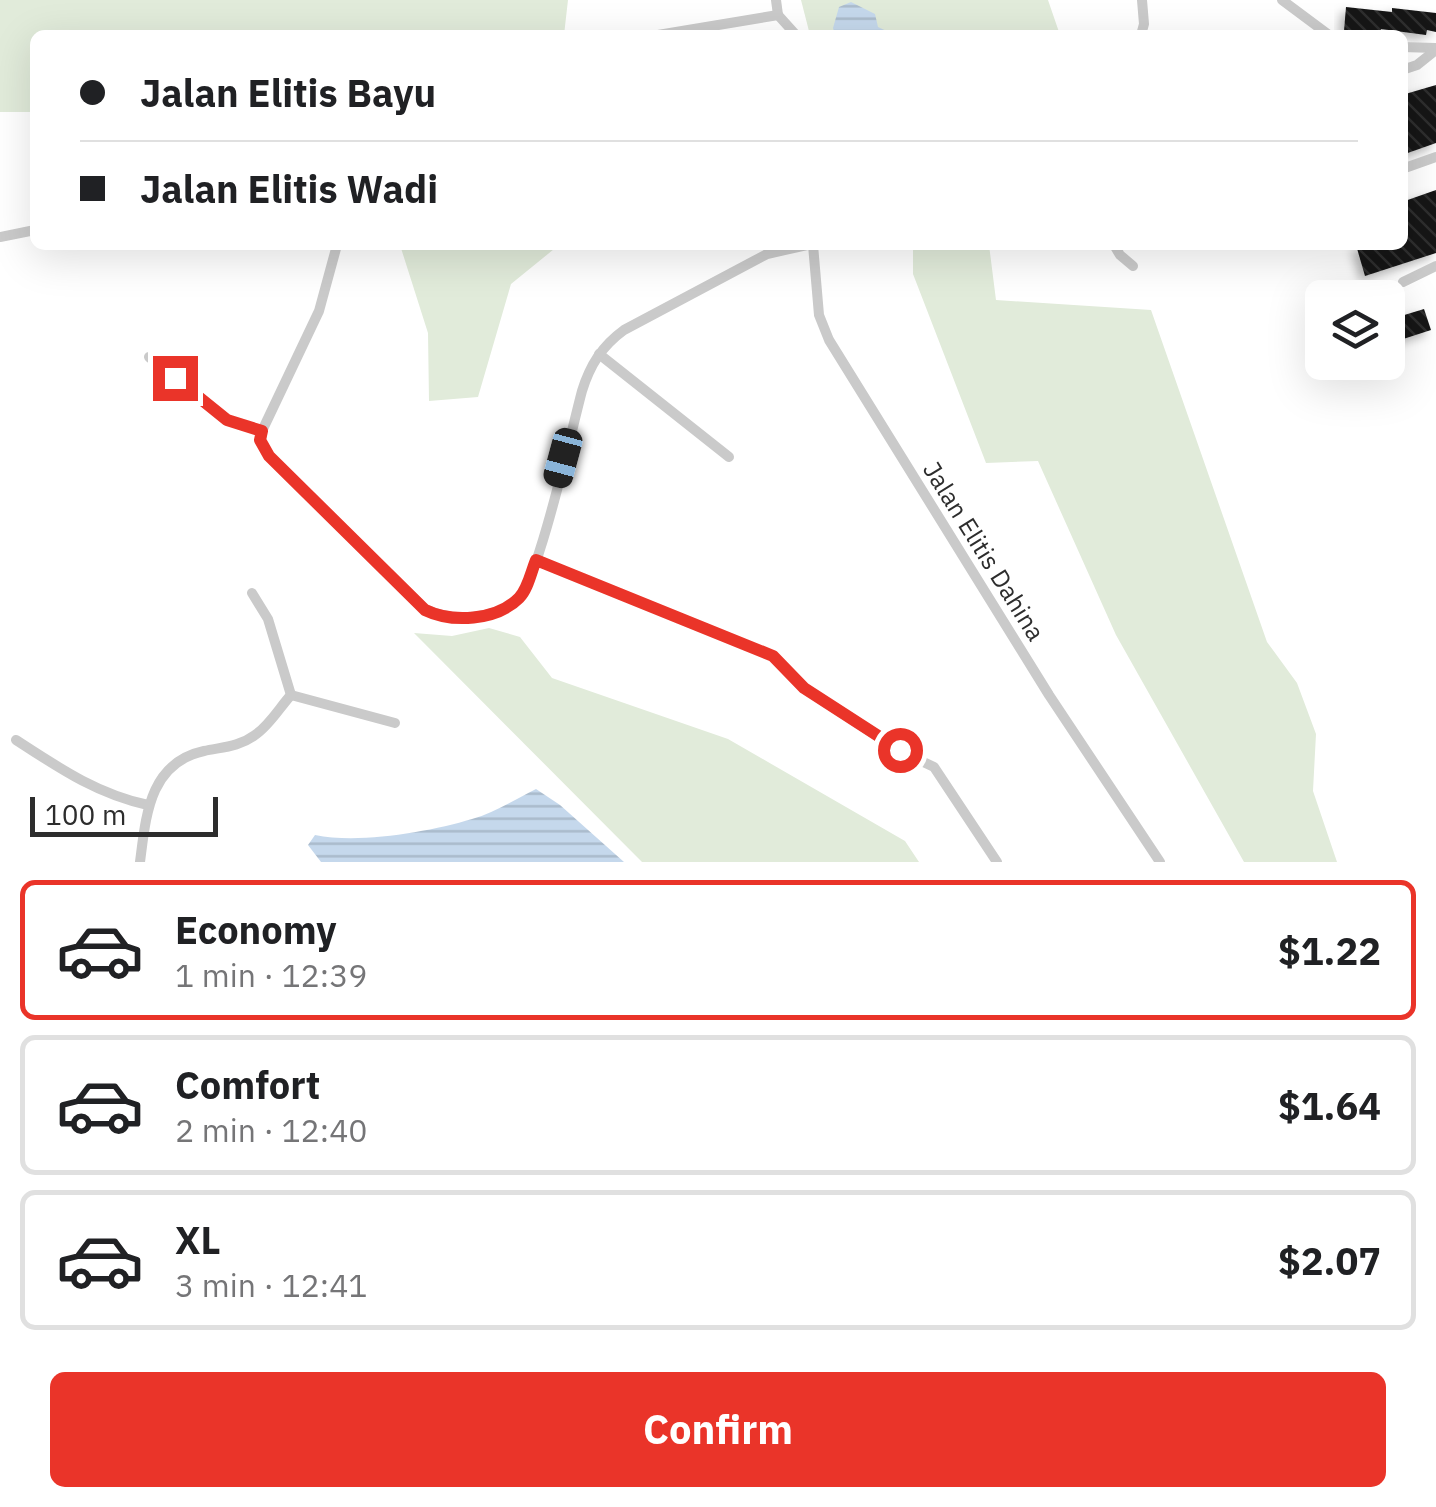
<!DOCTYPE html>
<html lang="en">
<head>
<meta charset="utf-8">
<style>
  :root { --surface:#fff; --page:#f2f2f2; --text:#202124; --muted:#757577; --line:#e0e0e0; --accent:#ea3429 }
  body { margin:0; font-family:"IBM Plex Sans",sans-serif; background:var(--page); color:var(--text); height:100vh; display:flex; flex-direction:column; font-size:38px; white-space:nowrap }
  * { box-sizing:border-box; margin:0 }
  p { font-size:32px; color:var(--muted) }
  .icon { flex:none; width:55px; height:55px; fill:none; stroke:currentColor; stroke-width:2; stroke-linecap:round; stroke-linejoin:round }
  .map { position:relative; height:862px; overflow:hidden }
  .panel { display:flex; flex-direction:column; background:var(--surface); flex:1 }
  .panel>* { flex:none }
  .guide { position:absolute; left:30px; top:30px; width:1378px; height:220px; border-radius:15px; box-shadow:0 10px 40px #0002; display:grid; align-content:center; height:220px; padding:0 50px; background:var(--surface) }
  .controls { position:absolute; left:1305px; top:280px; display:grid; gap:20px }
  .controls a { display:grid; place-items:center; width:100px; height:100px; border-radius:15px; background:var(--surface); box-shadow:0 10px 40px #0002; font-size:50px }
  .scale { position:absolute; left:30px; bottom:25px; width:188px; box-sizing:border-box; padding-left:10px; border:5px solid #2d2d2d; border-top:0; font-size:28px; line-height:35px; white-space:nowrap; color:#2d2d2d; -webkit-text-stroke:8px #fff; paint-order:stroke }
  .end { position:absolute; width:45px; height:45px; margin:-22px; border:12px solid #ea3429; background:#fff; box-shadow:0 0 0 5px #fff }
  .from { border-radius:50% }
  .car { position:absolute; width:30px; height:60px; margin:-30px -15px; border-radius:12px; box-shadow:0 0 8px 2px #0007; background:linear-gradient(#222 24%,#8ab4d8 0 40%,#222 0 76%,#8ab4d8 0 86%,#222 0) }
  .guide b { display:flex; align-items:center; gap:35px; height:95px; font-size:38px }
  .guide b+b { border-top:2px solid var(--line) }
  .guide i { width:25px; height:25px; background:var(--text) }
  ul { padding:18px 0 0; list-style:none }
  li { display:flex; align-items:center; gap:30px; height:140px; margin:0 20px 15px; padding:0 30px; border:5px solid var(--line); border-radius:15px }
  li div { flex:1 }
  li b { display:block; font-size:38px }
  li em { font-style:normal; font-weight:700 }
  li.on { border-color:var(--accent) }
  li>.icon { width:90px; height:90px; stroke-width:1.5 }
  .primary-button { display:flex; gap:20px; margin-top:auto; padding:20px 50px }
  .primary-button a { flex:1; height:115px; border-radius:15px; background:var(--accent); color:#fff; font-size:40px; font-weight:700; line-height:115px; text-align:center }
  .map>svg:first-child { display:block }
  .green { fill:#e1ebda }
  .water { fill:url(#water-rules) }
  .building { fill:url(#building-back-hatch); filter:url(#shadow) }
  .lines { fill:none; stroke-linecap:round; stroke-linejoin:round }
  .minor { stroke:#cacaca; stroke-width:10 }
  .route { stroke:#ea3429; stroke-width:12 }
  .labels { text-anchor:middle; stroke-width:10; stroke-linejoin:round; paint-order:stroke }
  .street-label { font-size:25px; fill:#2d2d2d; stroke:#fff }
</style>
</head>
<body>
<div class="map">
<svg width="1436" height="862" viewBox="0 0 1436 862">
  <defs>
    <pattern id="water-rules" width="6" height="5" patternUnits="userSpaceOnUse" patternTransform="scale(2.5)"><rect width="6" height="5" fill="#c5d8ec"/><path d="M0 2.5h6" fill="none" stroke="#aabacb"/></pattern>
    <pattern id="building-back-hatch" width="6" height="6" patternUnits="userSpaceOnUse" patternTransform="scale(2.5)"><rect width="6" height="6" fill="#141414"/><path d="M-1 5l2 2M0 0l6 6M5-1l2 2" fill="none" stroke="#2e2e2e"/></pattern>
    <filter id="shadow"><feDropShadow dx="-5" dy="5" stdDeviation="5" flood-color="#0004"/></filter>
  </defs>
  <rect width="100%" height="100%" fill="#fff"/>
  <!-- green -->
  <g class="green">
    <path d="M0,0H568L564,35H35V112H0Z"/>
    <path d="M801,0H1048L1060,35H810Z"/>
    <path d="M400,245H559L511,284L478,397L429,401L428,333Z"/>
    <path d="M913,245H989L996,300L1151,310L1267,642L1297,683L1316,734L1313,791L1337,862H1244L1116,635L1038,461L986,463L913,274Z"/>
    <path d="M489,628L520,637L552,678L728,739L905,841L919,862H642L414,633L452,636Z"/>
  </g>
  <!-- water -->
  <g class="water">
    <path d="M851,2L875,14L878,27L895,35H835L833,28L839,7Z"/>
    <path d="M536,789L560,805L624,862H321L308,845L315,835C359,844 429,832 472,819C494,813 516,799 536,789Z"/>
  </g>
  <!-- building -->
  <g class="building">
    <path d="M1346,7L1392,12V8L1436,13V32L1427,30L1426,35L1381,29L1380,34L1344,31Z"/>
    <path d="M1436,85V143L1402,155V95Z"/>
    <path d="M1436,190V253L1365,276L1356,245H1402V202Z"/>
    <path d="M1424,309L1431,330L1394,342L1388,320Z"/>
  </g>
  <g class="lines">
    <!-- minor -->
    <g class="minor">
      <path d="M776,0L778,15"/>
      <path d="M1282,0L1329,35"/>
      <path d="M778,15L796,35"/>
      <path d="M658,35L778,15"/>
      <path d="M1141,35L1144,24L1142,0"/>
      <path d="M1402,47L1436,48"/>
      <path d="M1402,70L1417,65L1436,50"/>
      <path d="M1402,169L1436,157"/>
      <path d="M0,237L35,230"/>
      <path d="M813,245L819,315L829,340L1049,695L1160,862"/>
      <path d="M1114,245L1120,255L1133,266"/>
      <path d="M1403,282L1436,266"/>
      <path d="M599,354L729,457"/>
      <path d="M149,357L227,420L262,431L261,441L269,456L425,609C451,622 498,620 519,598C539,577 572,428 582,391C590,365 602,346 624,330L767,254L807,245"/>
      <path d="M262,431L319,311L337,245"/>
      <path d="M536,560L773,656L804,688L900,751L934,767L997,862"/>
      <path d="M252,593L268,619L291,695"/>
      <path d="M291,695L395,723"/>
      <path d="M16,740C59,768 97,794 148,805"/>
      <path d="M140,862C146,816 149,763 204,751C222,747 239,747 255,735C269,726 280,707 291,695"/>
    </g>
  </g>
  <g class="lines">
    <!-- route -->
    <path class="route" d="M175,378L227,420L262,431L260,440L269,456L425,610C452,623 496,621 519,598C528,589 531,572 536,560L773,656L804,688L900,750"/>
  </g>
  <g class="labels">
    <!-- street labels -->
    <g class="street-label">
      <text transform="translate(984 551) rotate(58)" y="9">Jalan Elitis Dahina</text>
    </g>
  </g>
</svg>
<div class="controls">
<a><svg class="icon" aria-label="layers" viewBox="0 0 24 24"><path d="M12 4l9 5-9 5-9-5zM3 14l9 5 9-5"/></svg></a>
</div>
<div class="scale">100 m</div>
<i class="end from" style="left:900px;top:750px"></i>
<i class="end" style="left:175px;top:378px"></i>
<i class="car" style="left:563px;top:458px;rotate:195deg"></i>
<div class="guide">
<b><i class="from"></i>Jalan Elitis Bayu</b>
<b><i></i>Jalan Elitis Wadi</b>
</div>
</div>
<section class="panel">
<ul>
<li class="on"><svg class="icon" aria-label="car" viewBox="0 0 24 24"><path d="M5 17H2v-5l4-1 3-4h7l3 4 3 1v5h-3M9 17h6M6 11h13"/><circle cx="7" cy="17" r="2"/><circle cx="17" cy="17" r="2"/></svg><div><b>Economy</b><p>1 min · 12:39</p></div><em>$1.22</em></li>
<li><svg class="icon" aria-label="car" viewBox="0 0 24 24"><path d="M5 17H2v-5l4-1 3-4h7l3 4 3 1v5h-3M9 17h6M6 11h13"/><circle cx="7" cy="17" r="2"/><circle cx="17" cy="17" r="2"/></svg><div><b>Comfort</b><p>2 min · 12:40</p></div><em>$1.64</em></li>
<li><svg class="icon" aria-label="car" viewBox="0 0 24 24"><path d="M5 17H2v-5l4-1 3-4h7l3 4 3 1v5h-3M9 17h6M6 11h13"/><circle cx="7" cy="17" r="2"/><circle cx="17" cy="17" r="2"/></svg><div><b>XL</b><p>3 min · 12:41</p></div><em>$2.07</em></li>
</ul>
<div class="primary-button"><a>Confirm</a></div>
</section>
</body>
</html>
